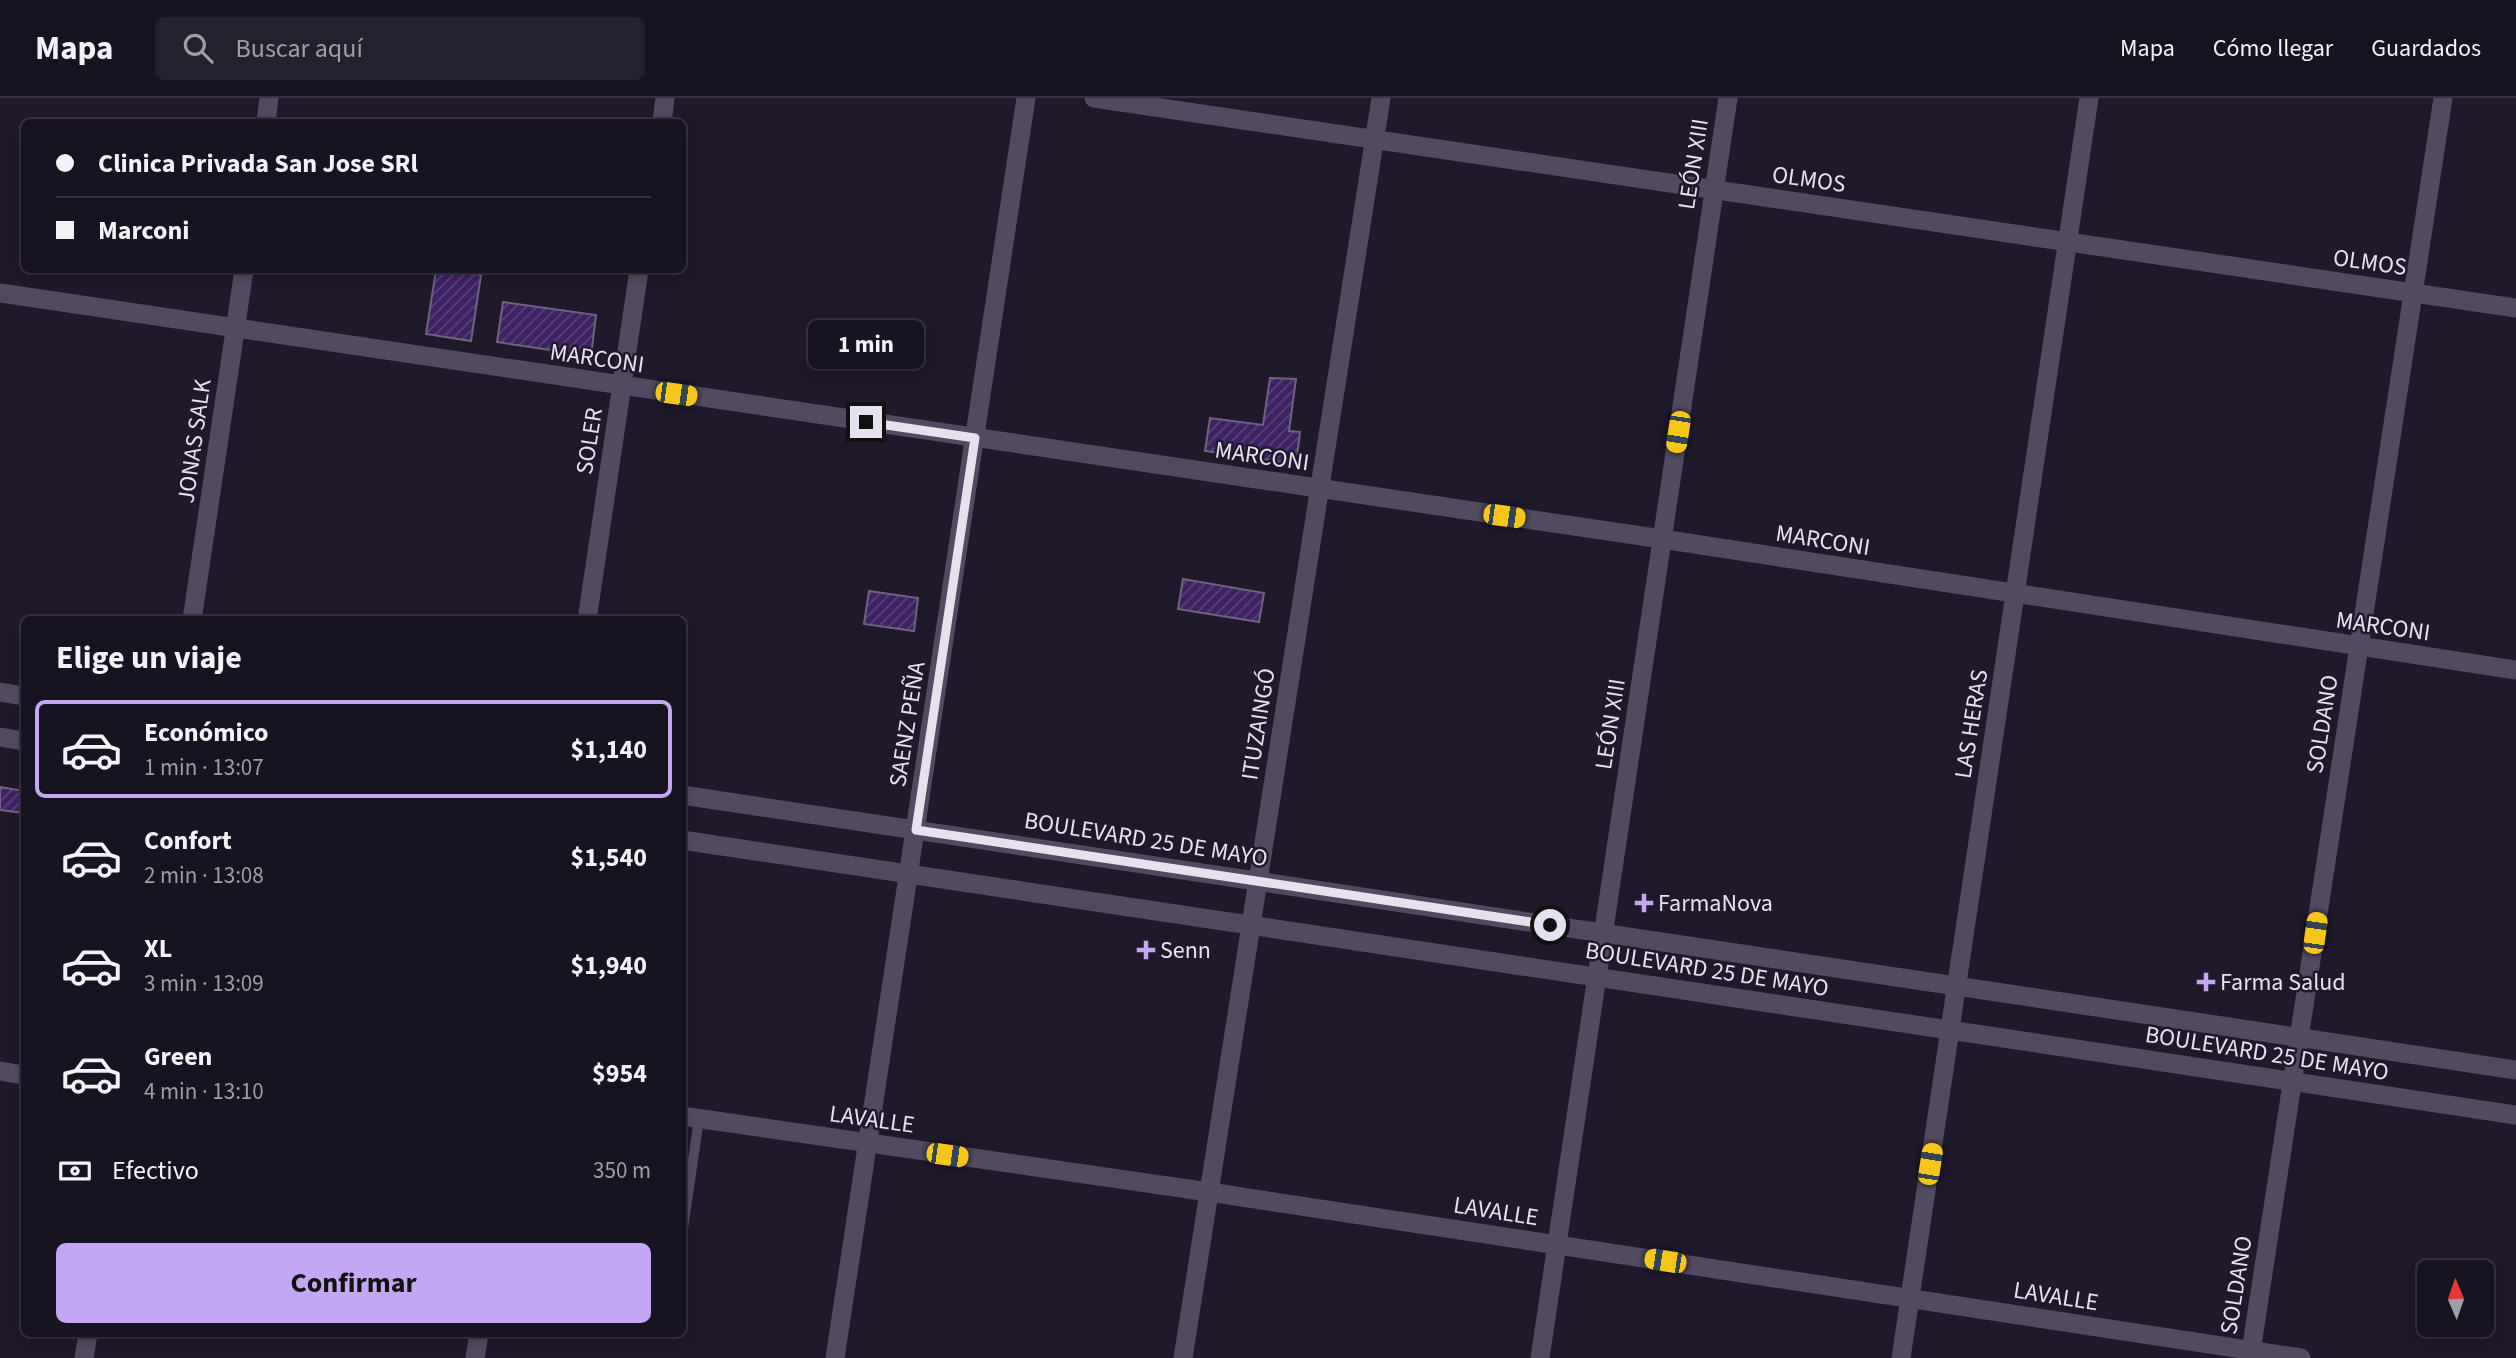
<!DOCTYPE html>
<html lang="es">
<head>
<meta charset="utf-8">
<style>
  :root { --surface:#181321; --page:#25202e; --text:#f1f3f6; --muted:#9f9ea5; --line:#36323f; --accent:#c3a7f2 }
  body { margin:0; font-family:"Source Sans 3",sans-serif; background:var(--page); color:var(--text); height:100vh; display:flex; flex-direction:column; font-size:26px; white-space:nowrap }
  * { box-sizing:border-box; margin:0 }
  p { font-size:23px; color:var(--muted) }
  .icon { flex:none; width:38px; height:38px; fill:none; stroke:currentColor; stroke-width:2; stroke-linecap:round; stroke-linejoin:round }
  .map { position:relative; flex:1; overflow:hidden }
  .side { position:absolute; left:21px; top:518px; width:665px; height:721px; display:flex; flex-direction:column; background:var(--surface); border-radius:10px; box-shadow:0 4px 10px #0003,0 0 0 2px var(--line) }
  .side>* { flex:none }
  .guide { position:absolute; left:21px; top:21px; width:665px; height:154px; border-radius:10px; box-shadow:0 4px 10px #0003,0 0 0 2px var(--line); display:grid; align-content:center; height:154px; padding:0 35px; background:var(--surface) }
  .needle { width:46px; rotate:358deg }
  .fabs { position:absolute; left:2417px; top:1162px; display:grid; gap:14px }
  .fabs a { display:grid; place-items:center; width:77px; height:77px; border-radius:10px; background:var(--surface); box-shadow:0 4px 10px #0003,0 0 0 2px var(--line); font-size:35px }
  .end { position:absolute; width:32px; height:32px; margin:-16px; border:9px solid #e5e1ef; background:#111; box-shadow:0 0 0 4px #111 }
  .from { border-radius:50% }
  .bubble { position:absolute; height:49px; border-radius:10px; background:var(--surface); box-shadow:0 4px 10px #0003,0 0 0 2px var(--line); font-size:23px; font-weight:700; line-height:49px; text-align:center }
  .car { position:absolute; width:21px; height:42px; margin:-21px -10px; border-radius:9px; box-shadow:0 0 5px 2px #0007; background:linear-gradient(#f5c518 24%,#345 0 40%,#f5c518 0 76%,#345 0 86%,#f5c518 0) }
  .guide b { display:flex; align-items:center; gap:24px; height:66px; font-size:26px }
  .guide b+b { border-top:2px solid var(--line) }
  .guide i { width:18px; height:18px; background:var(--text) }
  ul { padding:0; list-style:none }
  li { display:flex; align-items:center; gap:21px; height:98px; margin:0 14px 10px; padding:0 21px; border:4px solid transparent; border-radius:10px }
  li div { flex:1 }
  li b { display:block; font-size:26px }
  li em { font-style:normal; font-weight:700 }
  li.selected { border-color:var(--accent) }
  li>.icon { width:63px; height:63px; stroke-width:1.5 }
  h2 { padding:0 35px; font-size:32px; line-height:84px }
  .pay { display:flex; align-items:center; gap:18px; height:77px; padding:0 35px; font-size:26px }
  .pay p { margin-inline-start:auto }
  .cta { display:flex; gap:14px; margin-top:auto; padding:14px 35px }
  .cta a { flex:1; height:80px; border-radius:10px; background:var(--accent); color:#111; font-size:28px; font-weight:700; line-height:80px; text-align:center }
  header { display:flex; align-items:center; gap:42px; box-sizing:border-box; height:98px; padding:0 35px; background:var(--surface); border-bottom:2px solid var(--line) }
  header strong { font-size:33px }
  nav { display:flex; gap:38px; margin-inline-start:auto; font-size:24px }
  .search { width:490px; height:63px; background:var(--page); display:flex; align-items:center; gap:18px; box-sizing:border-box; padding:0 24px; border-radius:10px; color:var(--muted); font-size:26px }
  .map>svg:first-child { display:block }
  .building { fill:url(#building-hatch); stroke:#6d657d; stroke-width:2 }
  .lines { fill:none; stroke-linecap:round; stroke-linejoin:round }
  .service { stroke:#524a61; stroke-width:10 }
  .minor { stroke:#524a61; stroke-width:19 }
  .tertiary { stroke:#524a61; stroke-width:19 }
  .route { stroke:#e5e1ef; stroke-width:9 }
  .poi-dot { fill:#c3a7f2; stroke:#20192c; stroke-width:2.5 }
  .labels { text-anchor:middle; stroke-width:5; stroke-linejoin:round; paint-order:stroke }
  .street-label { font-size:24px; fill:#e5e1ef; stroke:#20192c }
  .poi-label { font-size:24px; fill:#e5e1ef; stroke:#20192c; text-anchor:start }
</style>
</head>
<body>
<header>
<strong>Mapa</strong>
<div class="search"><svg class="icon" aria-label="search" viewBox="0 0 24 24"><circle cx="10" cy="10" r="6"/><path d="M15 15l6 6"/></svg>Buscar aquí</div>
<nav><a>Mapa</a><a>Cómo llegar</a><a>Guardados</a></nav>
</header>
<div class="map">
<svg width="2516" height="1260" viewBox="0 0 2516 1260">
  <defs>
    <pattern id="building-hatch" width="6" height="6" patternUnits="userSpaceOnUse" patternTransform="scale(1.75)"><rect width="6" height="6" fill="#3e2263"/><path d="M-1 1l2-2M0 6l6-6M5 7l2-2" fill="none" stroke="#5a427a"/></pattern>
  </defs>
  <rect width="100%" height="100%" fill="#20192c"/>
  <!-- building -->
  <g class="building">
    <path d="M436,172L481,177L471,243L426,236Z"/>
    <path d="M503,204L596,217L591,258L497,244Z"/>
    <path d="M1270,280L1296,281L1289,333L1300,334L1297,359L1290,358L1289,365L1205,353L1210,320L1263,327Z"/>
    <path d="M1183,481L1264,495L1259,524L1178,511Z"/>
    <path d="M869,493L918,500L914,533L864,526Z"/>
    <path d="M0,689L24,693V715L0,712Z"/>
  </g>
  <g class="lines">
    <!-- service -->
    <path class="service" d="M682,1137L699,1021"/>
    <!-- minor -->
    <g class="minor">
      <path d="M1094,0L2516,210"/>
      <path d="M266,24L269,0"/>
      <path d="M662,24L665,0"/>
      <path d="M0,195L1662,441L2516,572"/>
      <path d="M192,522L244,172"/>
      <path d="M587,522L639,172"/>
      <path d="M0,973L24,977"/>
      <path d="M682,1018L1209,1094L2301,1260"/>
      <path d="M84,1260L88,1236"/>
      <path d="M475,1260L479,1236"/>
      <path d="M835,1260L1026,0"/>
      <path d="M1183,1260L1381,0"/>
      <path d="M1540,1260L1728,0"/>
      <path d="M1901,1260L2089,0"/>
      <path d="M2250,1260L2443,0"/>
    </g>
    <!-- tertiary -->
    <g class="tertiary">
      <path d="M0,594L24,598"/>
      <path d="M0,639L24,643"/>
      <path d="M682,697L2516,972"/>
      <path d="M682,742L2516,1017"/>
    </g>
  </g>
  <g class="lines">
    <!-- route -->
    <path class="route" d="M866,324L975,340L916,732L1550,827"/>
  </g>
  <!-- markers -->
  <g class="poi-dot">
    <path d="M1640.5 794.5h7v7h7v7h-7v7h-7v-7h-7v-7h7z"/>
    <path d="M1142.5 841.5h7v7h7v7h-7v7h-7v-7h-7v-7h7z"/>
    <path d="M2202.5 873.5h7v7h7v7h-7v7h-7v-7h-7v-7h7z"/>
  </g>
  <g class="labels">
    <!-- street labels -->
    <g class="street-label">
      <text transform="translate(1693 66) rotate(-81)" y="8">LEÓN XIII</text>
      <text transform="translate(1809 81) rotate(8)" y="8">OLMOS</text>
      <text transform="translate(2370 164) rotate(8)" y="8">OLMOS</text>
      <text transform="translate(597 260) rotate(8)" y="8">MARCONI</text>
      <text transform="translate(194 343) rotate(-82)" y="8">JONAS SALK</text>
      <text transform="translate(589 343) rotate(-81)" y="8">SOLER</text>
      <text transform="translate(1262 358) rotate(8)" y="8">MARCONI</text>
      <text transform="translate(1823 442) rotate(9)" y="8">MARCONI</text>
      <text transform="translate(2383 528) rotate(8)" y="8">MARCONI</text>
      <text transform="translate(907 626) rotate(-81)" y="8">SAENZ PEÑA</text>
      <text transform="translate(1258 626) rotate(-81)" y="8">ITUZAINGÓ</text>
      <text transform="translate(1610 626) rotate(-81)" y="8">LEÓN XIII</text>
      <text transform="translate(1971 626) rotate(-81)" y="8">LAS HERAS</text>
      <text transform="translate(2322 626) rotate(-81)" y="8">SOLDANO</text>
      <text transform="translate(1146 741) rotate(9)" y="8">BOULEVARD 25 DE MAYO</text>
      <text transform="translate(1707 871) rotate(9)" y="8">BOULEVARD 25 DE MAYO</text>
      <text transform="translate(2267 955) rotate(9)" y="8">BOULEVARD 25 DE MAYO</text>
      <text transform="translate(872 1021) rotate(8)" y="8">LAVALLE</text>
      <text transform="translate(1496 1113) rotate(9)" y="8">LAVALLE</text>
      <text transform="translate(2236 1187) rotate(-81)" y="8">SOLDANO</text>
      <text transform="translate(2056 1198) rotate(9)" y="8">LAVALLE</text>
    </g>
    <!-- poi labels -->
    <g class="poi-label">
      <text x="1658" y="813">FarmaNova</text>
      <text x="1160" y="860">Senn</text>
      <text x="2220" y="892">Farma Salud</text>
    </g>
  </g>
</svg>
<div class="fabs">
<a><svg class="needle" viewBox="-14 -14 28 28"><path d="M0-13l5 13h-10z" fill="#e53935"/><path d="M0 13l5-13h-10z" fill="#9f9ea5"/></svg></a>
</div>
<i class="end from" style="left:1550px;top:827px"></i>
<i class="end" style="left:866px;top:324px"></i>
<div class="bubble" style="left:808px;top:222px;width:116px">1 min</div>
<i class="car" style="left:676px;top:296px;rotate:98deg"></i>
<i class="car" style="left:1678px;top:334px;rotate:189deg"></i>
<i class="car" style="left:1504px;top:418px;rotate:98deg"></i>
<i class="car" style="left:2315px;top:835px;rotate:8deg"></i>
<i class="car" style="left:947px;top:1057px;rotate:98deg"></i>
<i class="car" style="left:1930px;top:1066px;rotate:9deg"></i>
<i class="car" style="left:1665px;top:1163px;rotate:279deg"></i>
<div class="guide">
<b><i class="from"></i>Clinica Privada San Jose SRl</b>
<b><i></i>Marconi</b>
</div>
<section class="side">
<h2>Elige un viaje</h2>
<ul>
<li class="selected"><svg class="icon" aria-label="car" viewBox="0 0 24 24"><path d="M5 17H2v-5l4-1 3-4h7l3 4 3 1v5h-3M9 17h6M6 11h13"/><circle cx="7" cy="17" r="2"/><circle cx="17" cy="17" r="2"/></svg><div><b>Económico</b><p>1 min · 13:07</p></div><em>$1,140</em></li>
<li><svg class="icon" aria-label="car" viewBox="0 0 24 24"><path d="M5 17H2v-5l4-1 3-4h7l3 4 3 1v5h-3M9 17h6M6 11h13"/><circle cx="7" cy="17" r="2"/><circle cx="17" cy="17" r="2"/></svg><div><b>Confort</b><p>2 min · 13:08</p></div><em>$1,540</em></li>
<li><svg class="icon" aria-label="car" viewBox="0 0 24 24"><path d="M5 17H2v-5l4-1 3-4h7l3 4 3 1v5h-3M9 17h6M6 11h13"/><circle cx="7" cy="17" r="2"/><circle cx="17" cy="17" r="2"/></svg><div><b>XL</b><p>3 min · 13:09</p></div><em>$1,940</em></li>
<li><svg class="icon" aria-label="car" viewBox="0 0 24 24"><path d="M5 17H2v-5l4-1 3-4h7l3 4 3 1v5h-3M9 17h6M6 11h13"/><circle cx="7" cy="17" r="2"/><circle cx="17" cy="17" r="2"/></svg><div><b>Green</b><p>4 min · 13:10</p></div><em>$954</em></li>
</ul>
<div class="pay"><svg class="icon" aria-label="cash" viewBox="0 0 24 24"><path d="M3 7h18v10H3z"/><circle cx="12" cy="12" r="2"/></svg>Efectivo<p>350 m</p></div>
<div class="cta"><a>Confirmar</a></div>
</section>
</div>
</body>
</html>
